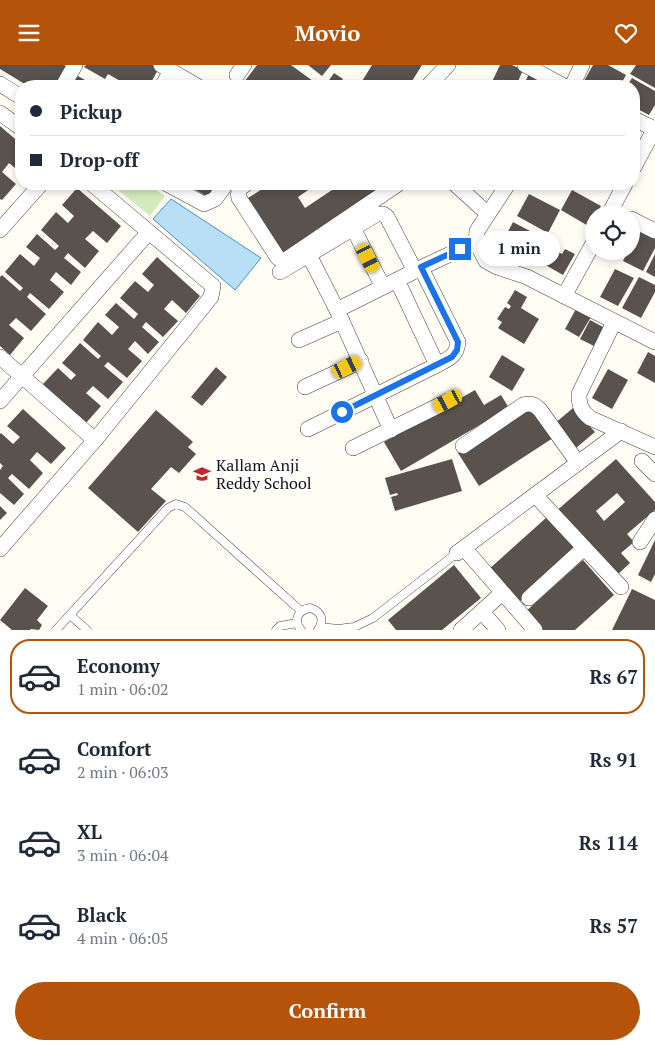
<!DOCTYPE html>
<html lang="en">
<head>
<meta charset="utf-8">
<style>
  :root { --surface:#fff; --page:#f2f2f3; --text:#1f2937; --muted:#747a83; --line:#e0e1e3; --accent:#b45309 }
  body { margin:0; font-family:"PT Serif",serif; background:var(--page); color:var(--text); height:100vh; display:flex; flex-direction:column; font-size:19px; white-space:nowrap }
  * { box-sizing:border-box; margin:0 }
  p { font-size:16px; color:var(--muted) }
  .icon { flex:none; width:28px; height:28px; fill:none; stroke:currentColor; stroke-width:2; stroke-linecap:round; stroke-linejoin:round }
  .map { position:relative; height:565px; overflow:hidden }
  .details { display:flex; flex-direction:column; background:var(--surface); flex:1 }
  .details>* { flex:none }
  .guide { position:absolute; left:15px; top:15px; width:625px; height:110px; border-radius:20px; box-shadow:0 2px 8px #0003; display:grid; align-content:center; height:110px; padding:0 15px; background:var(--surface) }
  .fabs { position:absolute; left:585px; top:140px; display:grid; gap:10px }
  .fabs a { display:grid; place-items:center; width:55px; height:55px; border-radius:50%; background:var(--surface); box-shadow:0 2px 8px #0003; font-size:25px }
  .end { position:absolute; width:22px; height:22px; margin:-11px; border:6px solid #1a73e8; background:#fff; box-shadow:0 0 0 2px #fff }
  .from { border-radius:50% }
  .bubble { position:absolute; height:35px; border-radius:18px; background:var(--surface); box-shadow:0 2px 8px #0003; font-size:16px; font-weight:700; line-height:35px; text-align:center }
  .car { position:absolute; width:15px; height:30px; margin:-15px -8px; border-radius:6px; box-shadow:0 0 4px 1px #0007; background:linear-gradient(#f5c518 24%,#345 0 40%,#f5c518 0 76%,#345 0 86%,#f5c518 0) }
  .guide b { display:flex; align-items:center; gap:18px; height:48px; font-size:19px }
  .guide b+b { border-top:1px solid var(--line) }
  .guide i { width:12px; height:12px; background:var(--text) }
  ul { padding:9px 0 0; list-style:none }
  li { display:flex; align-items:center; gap:15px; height:75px; margin:0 10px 8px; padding:0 5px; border:2px solid transparent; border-radius:20px }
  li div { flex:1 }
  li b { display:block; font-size:19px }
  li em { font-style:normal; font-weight:700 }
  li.current { border-color:var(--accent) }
  li>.icon { width:45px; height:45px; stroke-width:1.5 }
  .primary-button { display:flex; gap:10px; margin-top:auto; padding:10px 15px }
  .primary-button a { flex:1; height:58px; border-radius:30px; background:var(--accent); color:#fff; font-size:20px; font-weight:700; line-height:58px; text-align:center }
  header { display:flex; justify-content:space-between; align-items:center; height:65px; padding:0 15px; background:var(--accent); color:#fff; font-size:22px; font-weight:700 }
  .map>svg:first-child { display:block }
  .green { fill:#d4ebbd }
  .water { fill:#b9dff6; stroke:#4093ce }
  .building { fill:#5a524d; fill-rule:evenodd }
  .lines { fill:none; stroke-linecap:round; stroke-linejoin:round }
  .service-casing { stroke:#444; stroke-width:9 }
  .minor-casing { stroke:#444; stroke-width:16 }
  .service { stroke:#fff; stroke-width:8 }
  .minor { stroke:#fff; stroke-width:15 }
  .route { stroke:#1a73e8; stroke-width:6 }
  .labels { text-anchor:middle; stroke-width:5; stroke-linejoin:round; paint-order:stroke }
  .poi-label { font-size:16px; fill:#111; stroke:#fff; text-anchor:start }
</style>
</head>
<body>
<header><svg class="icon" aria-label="menu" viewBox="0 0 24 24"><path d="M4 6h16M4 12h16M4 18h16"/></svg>Movio<svg class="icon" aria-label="heart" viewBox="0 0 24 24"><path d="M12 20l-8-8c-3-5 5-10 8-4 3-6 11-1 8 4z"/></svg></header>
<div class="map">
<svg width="655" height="565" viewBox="0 0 655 565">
  <rect width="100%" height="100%" fill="#fffdf4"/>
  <!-- green -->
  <path class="green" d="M114,119H147L165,131L150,151L113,121Z"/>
  <!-- water -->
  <path class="water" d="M171,134L261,193L235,225L153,154Z"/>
  <!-- building -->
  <g class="building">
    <path d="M0,0H64L67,2L56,21H28L0,4Z"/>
    <path d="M86,0H154L159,3L149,21H120L122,17L108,9L105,14L84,2Z"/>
    <path d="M257,0H291L317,19L316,21H241Z"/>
    <path d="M308,0H331L322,11Z"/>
    <path d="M372,0H422L409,21L404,20L403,21H359Z"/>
    <path d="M500,0H512L523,5L516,21H490Z"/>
    <path d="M593,0H608L626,10L620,21H594L584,16Z"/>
    <path d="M636,0H655V23L630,9Z"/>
    <path d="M530,7L556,21H523Z"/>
    <path d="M334,8L343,14L338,21H325Z"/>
    <path d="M78,11L95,21H71Z"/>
    <path d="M632,13L655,26V40L649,50L634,42V21H627Z"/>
    <path d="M0,61L21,79V108L9,98L2,107L16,119L2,135L0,134Z"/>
    <path d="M185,119H218L210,133Z"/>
    <path d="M270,119H317L298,132L305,143L341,119H395L282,194L258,153L260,151L248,133Z"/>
    <path d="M77,123L121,161L107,178L93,166L85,174L99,186L85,203L68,188L64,193L81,207L71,220L56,207L50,215L64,227L49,244L30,228L27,232L46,249L31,266L16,253L9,260L24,273L10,290L0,281V212L2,210L20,226L23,223L5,207L20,189L34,201L40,193L26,182L37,169L55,185L59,181L41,165L56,147L68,158L74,151L62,140Z"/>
    <path d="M572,125L601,141L597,149H594V155L590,162L561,145Z"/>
    <path d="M529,129L560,145L548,168L517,151Z"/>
    <path d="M513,157L543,173L531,196L501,180Z"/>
    <path d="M639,165L655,174V183L643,206L623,196L628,186H631V180Z"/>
    <path d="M543,179L562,189L565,184L575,189L563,210L535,194Z"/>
    <path d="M604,186H623L619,194Z"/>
    <path d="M655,189V212L646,207Z"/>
    <path d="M157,192L200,231L186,248L172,235L164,244L178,256L163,272L146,257L142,262L159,277L148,289L135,276L128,284L142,296L127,313L108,297L104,301L123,317L108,334L93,321L86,328L101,341L86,358L43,319L58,303L71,315L76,310L62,298L80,278L98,294L101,291L83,275L98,257L112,270L119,262L105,250L116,238L134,254L138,249L120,233L135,216L148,227L154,220L142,209Z"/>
    <path d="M615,204L634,213L618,241L600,232Z"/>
    <path d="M639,212L655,220V227L641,253L622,243Z"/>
    <path d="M515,225L527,232L521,243L539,254L524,279L498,263L502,257L497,254L505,242L509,244L511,241L507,238Z"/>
    <path d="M576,244L591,252L579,272L565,264Z"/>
    <path d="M590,255L605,263L594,281L580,274Z"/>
    <path d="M648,287L655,291V318L637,308Z"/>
    <path d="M502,290L525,304L512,326L489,312Z"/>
    <path d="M216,302L227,312L202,341L191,332Z"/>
    <path d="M608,304L628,315L612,344L592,333Z"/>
    <path d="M475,325L484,340L501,330L509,343L401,406L384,377Z"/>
    <path d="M532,340L553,373L479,421L458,388Z"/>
    <path d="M573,343L595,367L576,383L554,359Z"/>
    <path d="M23,344L66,383L51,399L37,387L30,395L43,408L29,424L12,409L8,413L24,429L14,440L0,428V405L3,401L0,398V369L1,368L13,379L20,372L7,361Z"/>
    <path d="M156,345L193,377L188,382L196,389L179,408L171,402L151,424L166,436L138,467L88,423Z"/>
    <path d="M452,394L462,426L395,446L391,432L398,430L397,428L390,430L385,413Z"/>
    <path d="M616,394L655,437V445L627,469L634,477L621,488L630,498L615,512L554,448ZM617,428L625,437L604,456L596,446Z"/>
    <path d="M0,441L7,448L0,455Z"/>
    <path d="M547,452L578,485L518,538L488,505Z"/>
    <path d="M655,475V509L651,517L638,510Z"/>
    <path d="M583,495L614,530L575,565H539L524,548Z"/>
    <path d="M454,500L481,533L442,565H396L388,555Z"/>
    <path d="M25,523L48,541L37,555L42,560L39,565L31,564L30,565H12L0,555Z"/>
    <path d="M632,524L655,535V565H612Z"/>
  </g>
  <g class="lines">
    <!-- service casing -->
    <g class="service-casing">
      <g id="service">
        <path d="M70,550L87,565"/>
        <path d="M320,562L338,564L354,562L373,553L457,488"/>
        <path d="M56,565L168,443L176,439L185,442L301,546"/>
        <path d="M276,565L280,561L297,558"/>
        <path d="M301,565C293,555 298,545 310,543C321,546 325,555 318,565"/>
      </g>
    </g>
    <!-- minor casing -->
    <g class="minor-casing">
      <g id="minor">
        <path d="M161,0L197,21"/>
        <path d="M525,0L564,21"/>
        <path d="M237,10L244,0"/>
        <path d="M0,19L21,32"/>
        <path d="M63,21L75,0"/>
        <path d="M162,21L171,6"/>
        <path d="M428,21L448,0"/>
        <path d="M572,21L582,0"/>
        <path d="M0,48L21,63"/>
        <path d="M634,54L655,64"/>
        <path d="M634,102L655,63"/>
        <path d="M167,119L204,139L215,134L226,119"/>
        <path d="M246,119C240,123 237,125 239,133L278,193L282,195L287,194L398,119"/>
        <path d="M455,119L488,149"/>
        <path d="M508,119L477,166L476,177L486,196L497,202L527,212L655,277"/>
        <path d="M609,149L625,119"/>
        <path d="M631,154L655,166"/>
        <path d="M353,163L383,222"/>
        <path d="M0,165L41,119"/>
        <path d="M309,190L337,245"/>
        <path d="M421,203L458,277C457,291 448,294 437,300"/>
        <path d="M280,207L377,149H383L387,152L415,206"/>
        <path d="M564,231L594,177"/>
        <path d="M614,257L579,329C579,340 581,346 590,353L655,382"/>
        <path d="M299,275L342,256"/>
        <path d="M0,292L95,375"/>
        <path d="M305,322L361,296"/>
        <path d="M0,336L148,168"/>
        <path d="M308,364L437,300L397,215"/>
        <path d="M391,365L337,245L429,199L476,177"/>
        <path d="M463,381L523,340C531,338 534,339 540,345L578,398"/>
        <path d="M353,383L448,336"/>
        <path d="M642,396L655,409"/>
        <path d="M535,430L621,522"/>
        <path d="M640,477L655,454"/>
        <path d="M464,483L535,565"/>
        <path d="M0,484L95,375L211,232L213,221L92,119"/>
        <path d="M457,488L621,366"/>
        <path d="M529,533L584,483"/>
        <path d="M482,547L498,565"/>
        <path d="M461,565L502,528"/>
      </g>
    </g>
    <!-- service -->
    <use href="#service" class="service"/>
    <!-- minor -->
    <use href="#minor" class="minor"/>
  </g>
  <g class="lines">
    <!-- route -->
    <path class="route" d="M342,347L452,292L457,285L458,277L421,202L460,184"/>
  </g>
  <!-- icons -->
  <defs>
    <g id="school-bare" transform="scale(1.35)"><path d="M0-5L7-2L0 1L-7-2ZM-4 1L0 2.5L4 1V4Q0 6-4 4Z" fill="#c2272c" stroke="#fff" stroke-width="2.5" paint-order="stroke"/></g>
  </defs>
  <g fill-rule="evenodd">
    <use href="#school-bare" x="202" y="409"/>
  </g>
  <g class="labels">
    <!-- poi labels -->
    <g class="poi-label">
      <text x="216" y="406">Kallam Anji<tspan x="216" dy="18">Reddy School</tspan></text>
    </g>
  </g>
</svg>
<div class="fabs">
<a><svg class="icon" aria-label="locate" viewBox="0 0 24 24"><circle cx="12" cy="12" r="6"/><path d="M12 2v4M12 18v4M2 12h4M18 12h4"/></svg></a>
</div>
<i class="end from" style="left:342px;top:347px"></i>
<i class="end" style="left:460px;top:184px"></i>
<div class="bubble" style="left:478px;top:166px;width:82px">1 min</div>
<i class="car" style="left:368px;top:193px;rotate:153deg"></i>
<i class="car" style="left:347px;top:302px;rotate:64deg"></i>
<i class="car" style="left:448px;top:336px;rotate:243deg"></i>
<div class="guide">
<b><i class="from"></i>Pickup</b>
<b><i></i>Drop-off</b>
</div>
</div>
<section class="details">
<ul>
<li class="current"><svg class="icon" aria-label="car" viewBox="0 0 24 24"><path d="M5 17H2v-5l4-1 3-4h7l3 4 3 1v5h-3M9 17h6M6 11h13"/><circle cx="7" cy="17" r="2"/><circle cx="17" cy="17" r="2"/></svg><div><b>Economy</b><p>1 min · 06:02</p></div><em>Rs 67</em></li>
<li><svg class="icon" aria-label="car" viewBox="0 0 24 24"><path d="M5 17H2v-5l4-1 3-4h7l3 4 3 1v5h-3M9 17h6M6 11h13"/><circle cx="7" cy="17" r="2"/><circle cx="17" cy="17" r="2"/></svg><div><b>Comfort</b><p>2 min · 06:03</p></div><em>Rs 91</em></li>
<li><svg class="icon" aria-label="car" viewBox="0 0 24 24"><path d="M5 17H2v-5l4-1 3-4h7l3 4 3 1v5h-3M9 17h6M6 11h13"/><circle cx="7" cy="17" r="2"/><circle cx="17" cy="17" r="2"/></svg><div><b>XL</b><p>3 min · 06:04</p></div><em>Rs 114</em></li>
<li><svg class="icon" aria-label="car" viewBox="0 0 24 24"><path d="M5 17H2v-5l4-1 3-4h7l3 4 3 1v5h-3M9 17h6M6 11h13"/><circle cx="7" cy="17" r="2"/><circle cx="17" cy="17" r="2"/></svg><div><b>Black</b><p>4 min · 06:05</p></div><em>Rs 57</em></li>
</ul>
<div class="primary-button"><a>Confirm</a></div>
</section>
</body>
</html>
